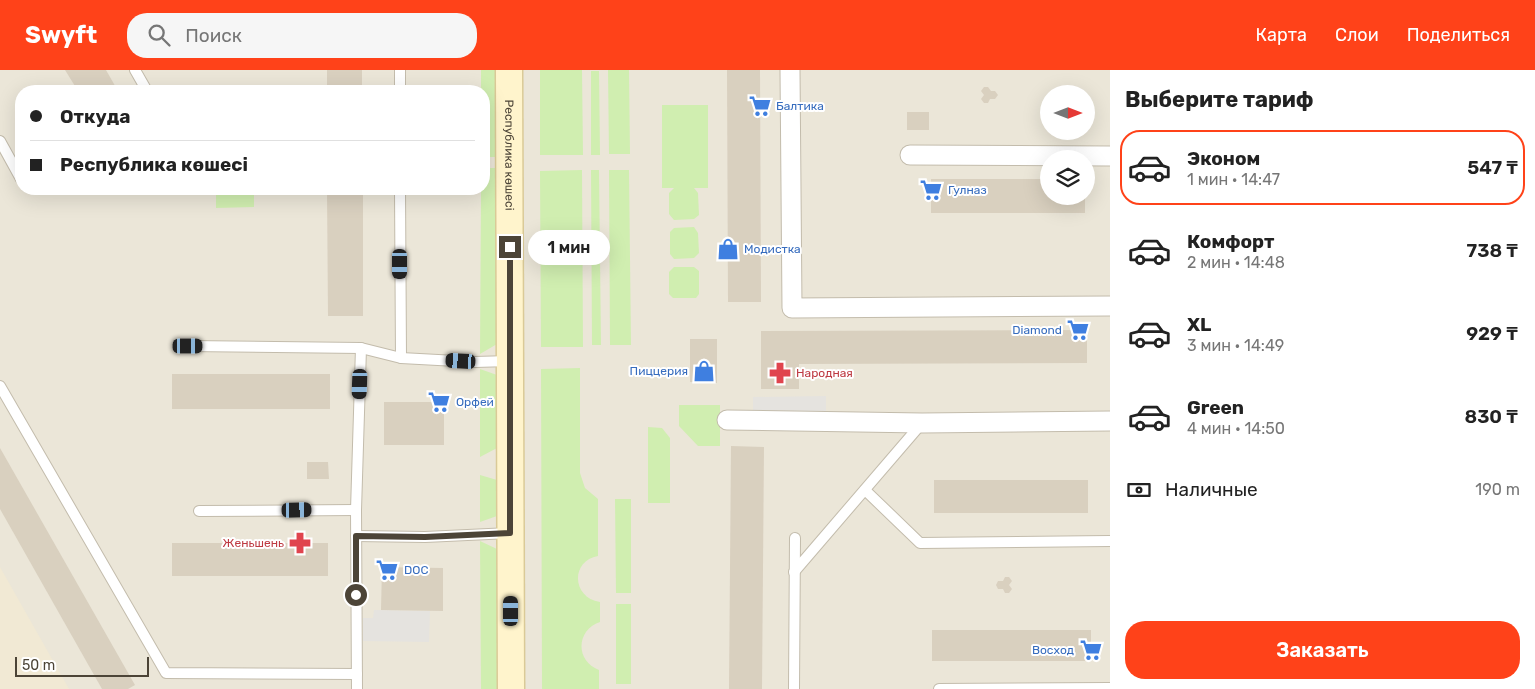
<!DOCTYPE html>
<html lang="ru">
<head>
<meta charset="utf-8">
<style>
  :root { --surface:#fff; --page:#f6f6f6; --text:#222; --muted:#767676; --line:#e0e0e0; --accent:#ff4219 }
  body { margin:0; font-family:Rubik,sans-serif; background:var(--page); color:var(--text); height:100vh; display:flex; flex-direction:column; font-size:19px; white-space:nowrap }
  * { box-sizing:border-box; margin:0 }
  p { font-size:16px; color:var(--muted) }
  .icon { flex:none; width:28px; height:28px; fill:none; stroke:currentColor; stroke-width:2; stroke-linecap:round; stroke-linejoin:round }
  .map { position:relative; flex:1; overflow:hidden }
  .details { display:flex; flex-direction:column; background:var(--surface); width:425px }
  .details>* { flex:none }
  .banner { position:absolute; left:15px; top:15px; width:475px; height:110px; border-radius:20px; box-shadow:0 5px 20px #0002; display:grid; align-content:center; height:110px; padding:0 15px; background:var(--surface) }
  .needle { width:32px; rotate:90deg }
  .controls { position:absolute; left:1040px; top:15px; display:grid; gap:10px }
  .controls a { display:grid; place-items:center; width:55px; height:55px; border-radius:50%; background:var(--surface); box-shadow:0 5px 20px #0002; font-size:25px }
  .scale { position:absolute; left:15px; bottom:12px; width:134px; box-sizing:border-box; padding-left:5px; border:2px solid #4c4437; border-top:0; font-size:14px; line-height:18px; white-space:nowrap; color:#4c4437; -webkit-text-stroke:4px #fff; paint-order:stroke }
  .end { position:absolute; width:22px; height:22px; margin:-11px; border:6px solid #4c4437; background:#fff; box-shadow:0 0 0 2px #fff }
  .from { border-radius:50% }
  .bubble { position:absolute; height:35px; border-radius:18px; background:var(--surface); box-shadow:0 5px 20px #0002; font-size:16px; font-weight:600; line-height:35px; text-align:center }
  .car { position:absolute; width:15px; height:30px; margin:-15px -8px; border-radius:6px; box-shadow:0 0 4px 1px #0007; background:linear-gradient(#222 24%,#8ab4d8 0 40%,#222 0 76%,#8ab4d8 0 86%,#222 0) }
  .banner b { display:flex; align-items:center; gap:18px; height:48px; font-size:19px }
  .banner b+b { border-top:1px solid var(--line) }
  .banner i { width:12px; height:12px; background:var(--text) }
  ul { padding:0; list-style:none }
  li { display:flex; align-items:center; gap:15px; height:75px; margin:0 10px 8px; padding:0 5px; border:2px solid transparent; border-radius:20px }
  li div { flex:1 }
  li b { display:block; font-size:19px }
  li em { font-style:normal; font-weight:600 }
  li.selected { border-color:var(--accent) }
  li>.icon { width:45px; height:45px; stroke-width:1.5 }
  h2 { padding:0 15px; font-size:22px; line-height:60px }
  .pay { display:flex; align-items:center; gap:12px; height:55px; padding:0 15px; font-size:19px }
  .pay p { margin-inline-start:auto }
  .cta { display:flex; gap:10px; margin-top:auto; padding:10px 15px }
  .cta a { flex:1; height:58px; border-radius:20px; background:var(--accent); color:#fff; font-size:20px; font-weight:600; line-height:58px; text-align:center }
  header { display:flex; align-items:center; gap:30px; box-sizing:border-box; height:70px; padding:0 25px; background:var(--accent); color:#fff }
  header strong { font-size:24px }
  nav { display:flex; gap:28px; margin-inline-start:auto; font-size:18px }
  .search { width:350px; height:45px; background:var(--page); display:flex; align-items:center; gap:12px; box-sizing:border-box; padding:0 18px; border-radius:20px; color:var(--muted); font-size:19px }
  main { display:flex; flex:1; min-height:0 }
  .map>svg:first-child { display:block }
  .residential { fill:#ebe6d8; fill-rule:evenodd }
  .education { fill:#f1e9d4 }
  .green { fill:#d0eeb0 }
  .parking { fill:#e5e3df }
  .building { fill:#d9d0bf }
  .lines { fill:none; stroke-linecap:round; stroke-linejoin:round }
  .lane-casing { stroke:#c3bcac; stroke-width:12 }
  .street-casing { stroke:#c3bcac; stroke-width:21 }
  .secondary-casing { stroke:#daca97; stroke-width:29 }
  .lane { stroke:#fff; stroke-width:10 }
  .street { stroke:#fff; stroke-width:19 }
  .secondary { stroke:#fff4cc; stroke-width:26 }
  .route { stroke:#4c4437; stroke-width:6 }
  .labels { text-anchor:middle; stroke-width:4; stroke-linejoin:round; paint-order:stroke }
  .shop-label { font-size:12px; fill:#366cbe; stroke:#fff; text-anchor:start }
  .street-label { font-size:12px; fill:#4c4437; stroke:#fff }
  .health-label { font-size:12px; fill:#be3a42; stroke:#fff; text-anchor:start }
</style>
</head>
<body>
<header>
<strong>Swyft</strong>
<div class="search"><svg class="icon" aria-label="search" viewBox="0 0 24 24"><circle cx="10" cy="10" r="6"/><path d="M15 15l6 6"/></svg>Поиск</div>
<nav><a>Карта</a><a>Слои</a><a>Поделиться</a></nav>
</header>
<main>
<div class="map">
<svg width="1110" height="619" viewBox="0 0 1110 619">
  <rect width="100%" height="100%" fill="#f6f3eb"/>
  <!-- residential -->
  <g class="residential">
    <path d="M0,0H496L498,619H0ZM21,21H484V119H21Z"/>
    <path d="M521,0H1110V619H523ZM1049,24H1086V61H1049ZM1049,89H1086V126H1049Z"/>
  </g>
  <!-- education -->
  <path class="education" d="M0,497L69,619H0Z"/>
  <!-- green -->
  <g class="green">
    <path d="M481,0H496V87H484V21H481Z"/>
    <path d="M540,0H582L583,85H540Z"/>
    <path d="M608,0H629L630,84H609Z"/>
    <path d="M591,1H599L600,85H591Z"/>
    <path d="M662,35H708V118H694L698,123L699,145L694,149L674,150L669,144V123L674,118H662Z"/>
    <path d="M484,98H496L497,274L480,284L481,119H484Z"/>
    <path d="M582,100L583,277H541L540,101Z"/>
    <path d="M591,100H599L601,275H592Z"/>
    <path d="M609,100H629L631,275H610Z"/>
    <path d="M216,119H254V137L216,138Z"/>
    <path d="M694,157L698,163L699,183L694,188L674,189L670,184V162L674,158Z"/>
    <path d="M674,197H694L699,201V224L696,228H673L669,224V202Z"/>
    <path d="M580,298V403L585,418L598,429V486C570,491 572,528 600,532V552C576,560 575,591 599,600V619H542L541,299Z"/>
    <path d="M480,299L497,305V378L480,387Z"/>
    <path d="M679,335H720V376H698L679,356Z"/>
    <path d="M648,357L662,358L670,368V433H648Z"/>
    <path d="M480,405L497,410V446L480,452Z"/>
    <path d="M615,429H631V523H616Z"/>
    <path d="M480,471L497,479L498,619H481Z"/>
    <rect x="616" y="534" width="15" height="80"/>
  </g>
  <!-- parking -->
  <g class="parking">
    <path d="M826,326V341L753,342V327Z"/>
    <path d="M374,540L430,541L429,572L363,571V548H373Z"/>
  </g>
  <!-- building -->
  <g class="building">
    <path d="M65,0H106L118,21H78Z"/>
    <rect x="327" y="0" width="35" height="21"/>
    <path d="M727,0H760L761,232H728Z"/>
    <path d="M984,17H988L991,21H995L998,25L995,29H990L988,33H984L981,29L984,25L981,21Z"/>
    <rect x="907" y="42" width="22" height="18"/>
    <path d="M931,109H1049V126H1085V143H931Z"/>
    <path d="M327,119H363V246H328Z"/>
    <path d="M1087,260V293L799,294V319H761V261Z"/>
    <path d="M690,269H717V313L690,312Z"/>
    <rect x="172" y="304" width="158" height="35"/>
    <rect x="384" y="332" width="60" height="43"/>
    <path d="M731,376L764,377L762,619H729Z"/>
    <path d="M0,378L135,615L128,619H102L0,439Z"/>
    <path d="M307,392H328L329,409H307Z"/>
    <rect x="934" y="410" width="154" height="33"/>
    <rect x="172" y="473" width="156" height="33"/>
    <path d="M382,497L443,498V541L381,540Z"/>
    <path d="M1005,507H1009L1012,511L1009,515L1012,519L1009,523H1005L1003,519H998L996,515L998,511H1003Z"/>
    <rect x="932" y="560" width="159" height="31"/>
  </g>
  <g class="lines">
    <!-- lane casing -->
    <g class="lane-casing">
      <g id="lane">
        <path d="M135,0L147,21"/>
        <path d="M400,0V21"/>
        <path d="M0,71L21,109"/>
        <path d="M400,119L401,288"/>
        <path d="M188,276L361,278L401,288L475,292L510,291"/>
        <path d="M0,316L166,603L357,604"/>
        <path d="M865,420L920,473L1110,471"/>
        <path d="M199,441L356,440"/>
        <path d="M356,466L425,467L510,463"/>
        <path d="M794,502L922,353"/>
        <path d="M357,619L356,440L361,278"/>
        <path d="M794,619L795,468"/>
        <path d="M939,619L1110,618"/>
      </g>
    </g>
    <!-- street casing -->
    <g class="street-casing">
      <g id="street">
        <path d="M790,0L792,238L1110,236"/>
        <path d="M910,85L1110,86"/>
        <path d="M727,350L922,353L1110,351"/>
      </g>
    </g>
    <!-- secondary casing -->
    <g class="secondary-casing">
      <g id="secondary">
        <path id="s1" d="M509,0L511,619"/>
      </g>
    </g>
    <!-- lane -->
    <use href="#lane" class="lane"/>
    <!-- street -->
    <use href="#street" class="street"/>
    <!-- secondary -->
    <use href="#secondary" class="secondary"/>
  </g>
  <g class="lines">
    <!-- route -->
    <path class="route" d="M356,525V466L425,467L510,463V177"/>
  </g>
  <!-- icons -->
  <defs>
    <g id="supermarket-bare" transform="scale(1.725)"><path d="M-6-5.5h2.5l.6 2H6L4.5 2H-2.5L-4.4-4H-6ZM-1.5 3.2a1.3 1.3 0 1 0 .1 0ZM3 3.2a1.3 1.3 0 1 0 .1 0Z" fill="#3f7fe0" stroke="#fff" stroke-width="2.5" paint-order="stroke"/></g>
    <g id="shop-bare" transform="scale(1.725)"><path d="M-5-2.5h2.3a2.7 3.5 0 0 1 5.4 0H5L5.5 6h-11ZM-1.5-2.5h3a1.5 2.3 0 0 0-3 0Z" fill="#3f7fe0" stroke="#fff" stroke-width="2.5" paint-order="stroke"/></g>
    <g id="pharmacy-bare" transform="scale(1.725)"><path d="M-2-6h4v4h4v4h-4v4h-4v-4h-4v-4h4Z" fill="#e0444e" stroke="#fff" stroke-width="2.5" paint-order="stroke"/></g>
  </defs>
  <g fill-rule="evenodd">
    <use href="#supermarket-bare" x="760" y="36"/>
    <use href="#supermarket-bare" x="931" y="120"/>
    <use href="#shop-bare" x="728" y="179"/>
    <use href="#supermarket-bare" x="1078" y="260"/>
    <use href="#shop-bare" x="704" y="301"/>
    <use href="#pharmacy-bare" x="780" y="303"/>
    <use href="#supermarket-bare" x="439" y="332"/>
    <use href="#pharmacy-bare" x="300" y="473"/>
    <use href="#supermarket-bare" x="387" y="500"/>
    <use href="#supermarket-bare" x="1091" y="580"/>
  </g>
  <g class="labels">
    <!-- shop labels -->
    <g class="shop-label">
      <text x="776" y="40">Балтика</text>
      <text x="948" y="124">Гулназ</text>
      <text x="744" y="183">Модистка</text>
      <text x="1062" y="264" text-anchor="end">Diamond</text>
      <text x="688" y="305" text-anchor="end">Пиццерия</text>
      <text x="456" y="336">Орфей</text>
      <text x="404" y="504">DOC</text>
      <text x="1074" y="584" text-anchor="end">Восход</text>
    </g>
    <!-- street labels -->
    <g class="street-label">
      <text dy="4" stroke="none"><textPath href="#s1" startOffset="85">Республика көшесі</textPath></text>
    </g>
    <!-- health labels -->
    <g class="health-label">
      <text x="796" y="307">Народная</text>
      <text x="284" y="477" text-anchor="end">Женьшень</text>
    </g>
  </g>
</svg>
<div class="controls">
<a><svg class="needle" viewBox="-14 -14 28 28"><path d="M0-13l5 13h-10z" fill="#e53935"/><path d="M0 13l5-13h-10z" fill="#767676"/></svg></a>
<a><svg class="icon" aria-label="layers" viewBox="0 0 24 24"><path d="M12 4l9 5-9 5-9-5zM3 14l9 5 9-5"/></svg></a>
</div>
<div class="scale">50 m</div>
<i class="end from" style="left:356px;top:525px"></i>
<i class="end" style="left:510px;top:177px"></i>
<div class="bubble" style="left:528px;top:160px;width:82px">1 мин</div>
<i class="car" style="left:400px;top:194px;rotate:180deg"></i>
<i class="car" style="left:188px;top:276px;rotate:90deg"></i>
<i class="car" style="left:461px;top:291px;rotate:273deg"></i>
<i class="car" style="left:360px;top:314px;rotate:182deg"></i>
<i class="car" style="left:297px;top:440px;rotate:89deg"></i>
<i class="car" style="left:511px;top:541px;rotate:0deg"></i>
<div class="banner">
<b><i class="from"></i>Откуда</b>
<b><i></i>Республика көшесі</b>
</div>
</div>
<section class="details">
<h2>Выберите тариф</h2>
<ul>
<li class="selected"><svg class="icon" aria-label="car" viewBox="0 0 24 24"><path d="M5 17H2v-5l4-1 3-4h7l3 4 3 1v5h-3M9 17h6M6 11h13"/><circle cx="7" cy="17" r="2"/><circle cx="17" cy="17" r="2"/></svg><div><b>Эконом</b><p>1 мин · 14:47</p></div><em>547 ₸</em></li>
<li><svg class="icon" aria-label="car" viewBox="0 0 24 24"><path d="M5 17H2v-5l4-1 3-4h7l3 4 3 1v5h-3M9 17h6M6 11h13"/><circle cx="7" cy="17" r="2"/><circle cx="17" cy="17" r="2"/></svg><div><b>Комфорт</b><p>2 мин · 14:48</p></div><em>738 ₸</em></li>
<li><svg class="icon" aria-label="car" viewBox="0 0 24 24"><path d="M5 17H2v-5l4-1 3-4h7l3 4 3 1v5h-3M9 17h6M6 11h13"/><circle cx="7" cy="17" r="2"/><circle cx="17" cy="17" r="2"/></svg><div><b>XL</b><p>3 мин · 14:49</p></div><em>929 ₸</em></li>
<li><svg class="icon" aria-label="car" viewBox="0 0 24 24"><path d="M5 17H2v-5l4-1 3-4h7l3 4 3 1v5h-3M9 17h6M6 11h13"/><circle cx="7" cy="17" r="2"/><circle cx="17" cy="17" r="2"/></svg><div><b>Green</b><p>4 мин · 14:50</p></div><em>830 ₸</em></li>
</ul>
<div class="pay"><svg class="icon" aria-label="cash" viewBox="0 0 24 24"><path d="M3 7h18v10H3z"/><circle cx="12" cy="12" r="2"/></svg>Наличные<p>190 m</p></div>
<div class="cta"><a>Заказать</a></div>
</section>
</main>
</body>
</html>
